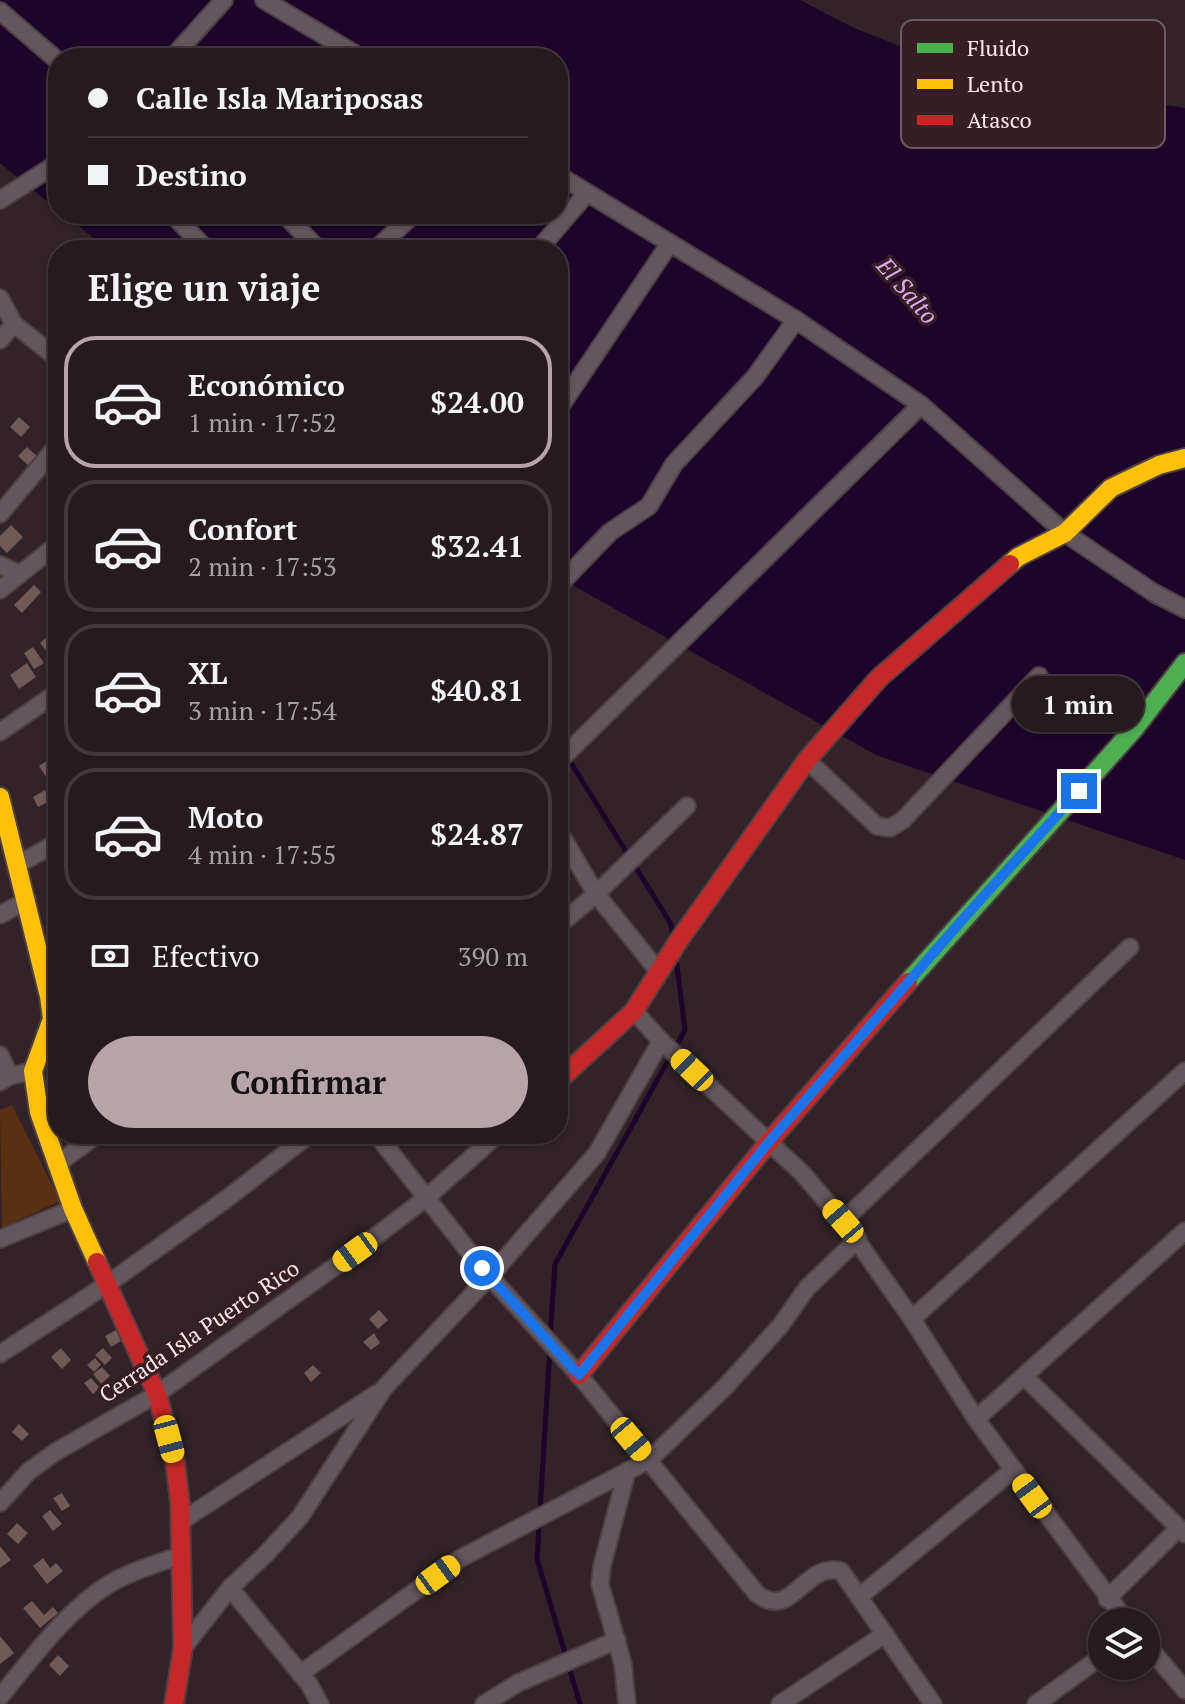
<!DOCTYPE html>
<html lang="es">
<head>
<meta charset="utf-8">
<style>
  :root { --surface:#251a1d; --page:#31272a; --text:#f1f3f6; --muted:#a3a1a4; --line:#42383b; --accent:#b6a4a8 }
  body { margin:0; font-family:"PT Serif",serif; background:var(--page); color:var(--text); height:100vh; display:flex; flex-direction:column; font-size:30px; white-space:nowrap }
  * { box-sizing:border-box; margin:0 }
  p { font-size:26px; color:var(--muted) }
  .icon { flex:none; width:44px; height:44px; fill:none; stroke:currentColor; stroke-width:2; stroke-linecap:round; stroke-linejoin:round }
  .map { position:relative; flex:1; overflow:hidden }
  .sheet { position:absolute; left:48px; top:240px; width:520px; height:904px; display:flex; flex-direction:column; background:var(--surface); border-radius:32px; box-shadow:0 2px 6px #0004,0 0 0 2px var(--line) }
  .sheet>* { flex:none }
  .banner { position:absolute; left:48px; top:48px; width:520px; height:176px; border-radius:32px; box-shadow:0 2px 6px #0004,0 0 0 2px var(--line); display:grid; align-content:center; height:176px; padding:0 40px; background:var(--surface) }
  .fabs { position:absolute; left:1088px; top:1608px; display:grid; gap:16px }
  .fabs a { display:grid; place-items:center; width:72px; height:72px; border-radius:50%; background:var(--surface); box-shadow:0 2px 6px #0004,0 0 0 2px var(--line); font-size:40px }
  .end { position:absolute; width:36px; height:36px; margin:-18px; border:10px solid #1a73e8; background:#fff; box-shadow:0 0 0 4px #fff }
  .from { border-radius:50% }
  .bubble { position:absolute; height:56px; border-radius:28px; background:var(--surface); box-shadow:0 2px 6px #0004,0 0 0 2px var(--line); font-size:26px; font-weight:700; line-height:56px; text-align:center }
  .car { position:absolute; width:24px; height:48px; margin:-24px -12px; border-radius:10px; box-shadow:0 0 6px 2px #0007; background:linear-gradient(#f5c518 24%,#345 0 40%,#f5c518 0 76%,#345 0 86%,#f5c518 0) }
  .banner b { display:flex; align-items:center; gap:28px; height:76px; font-size:30px }
  .banner b+b { border-top:2px solid var(--line) }
  .banner i { width:20px; height:20px; background:var(--text) }
  ul { padding:0; list-style:none }
  li { display:flex; align-items:center; gap:24px; height:132px; margin:0 16px 12px; padding:0 24px; border:4px solid var(--line); border-radius:32px }
  li div { flex:1 }
  li b { display:block; font-size:30px }
  li em { font-style:normal; font-weight:700 }
  li.current { border-color:var(--accent) }
  li>.icon { width:72px; height:72px; stroke-width:1.5 }
  h2 { padding:0 40px; font-size:36px; line-height:96px }
  .pay { display:flex; align-items:center; gap:20px; height:88px; padding:0 40px; font-size:30px }
  .pay p { margin-inline-start:auto }
  .cta { display:flex; gap:16px; margin-top:auto; padding:16px 40px }
  .cta a { flex:1; height:92px; border-radius:48px; background:var(--accent); color:#111; font-size:32px; font-weight:700; line-height:92px; text-align:center }
  .map>svg:first-child { display:block }
  .green { fill:#5a3012 }
  .water { fill:#1e032a }
  .lines { fill:none; stroke-linecap:round; stroke-linejoin:round }
  .stream { stroke:#1e032a; stroke-width:5 }
  .building { fill:#715958 }
  .street-casing { stroke:#4d4044; stroke-width:20 }
  .fast-casing { stroke:#4d4044; stroke-width:22 }
  .slow-casing { stroke:#4d4044; stroke-width:22 }
  .jam-casing { stroke:#4d4044; stroke-width:22 }
  .street { stroke:#63575e; stroke-width:16 }
  .fast { stroke:#4caf50; stroke-width:18 }
  .slow { stroke:#ffc107; stroke-width:18 }
  .jam { stroke:#c62828; stroke-width:18 }
  .route { stroke:#1a73e8; stroke-width:10 }
  .labels { text-anchor:middle; stroke-width:7; stroke-linejoin:round; paint-order:stroke }
  .street-label { font-size:22px; fill:#fdeaee; stroke:#371d24 }
  .water-label { font-size:24px; font-style:italic; fill:#ddaaf8; stroke:#371d24 }
  .key { fill:#371d24; stroke:#725a61; stroke-width:2 }
  .key-label { font-size:22px; fill:#fdeaee }
</style>
</head>
<body>
<div class="map">
<svg width="1185" height="1704" viewBox="0 0 1185 1704">
  <rect width="100%" height="100%" fill="#312327"/>
  <!-- green -->
  <path class="green" d="M12,1105L60,1201L2,1228L0,1110Z"/>
  <!-- water -->
  <path class="water" d="M0,0H800L854,28L902,47L980,63L1037,65L1066,74L1108,96L1185,108V860L876,755L558,577V250H109L63,214H558V58H58V210L0,163Z"/>
  <g class="lines">
    <!-- stream -->
    <g class="stream">
      <path d="M558,742L671,924L673,936"/>
      <path d="M550,1338L555,1264L685,1030L676,958"/>
      <path d="M550,1348L537,1559L580,1704"/>
    </g>
  </g>
  <!-- building -->
  <g class="building">
    <path d="M19,417L30,427L21,437L10,427Z"/>
    <path d="M27,447L39,458L30,467L18,456Z"/>
    <path d="M11,525L23,537L7,553L0,546V536Z"/>
    <path d="M34,585L41,592L22,613L14,605Z"/>
    <path d="M51,634L58,646L48,653L40,643Z"/>
    <path d="M33,647L44,663L34,669L24,653Z"/>
    <path d="M27,663L36,677L19,689L10,675Z"/>
    <path d="M52,757L58,767V775L49,781L39,766Z"/>
    <path d="M58,781V795L54,798L48,787Z"/>
    <path d="M45,790L50,801L38,807L33,797Z"/>
    <path d="M379,1310L388,1320L378,1329L369,1319Z"/>
    <path d="M116,1330L121,1341L111,1347L105,1336Z"/>
    <path d="M374,1333L380,1343L371,1350L363,1342Z"/>
    <path d="M61,1348L71,1360L62,1369L51,1357Z"/>
    <path d="M103,1348L112,1358L105,1365L95,1355Z"/>
    <path d="M95,1358L101,1365L94,1372L87,1365Z"/>
    <path d="M313,1365L321,1373L311,1382L304,1373Z"/>
    <path d="M102,1367L110,1376L101,1384L93,1374Z"/>
    <path d="M91,1378L100,1388L93,1394L84,1383Z"/>
    <path d="M19,1424L29,1434L22,1441L12,1432Z"/>
    <path d="M62,1493L70,1506L62,1511L53,1498Z"/>
    <path d="M50,1510L62,1524L53,1531L42,1516Z"/>
    <path d="M17,1523L28,1533L18,1544L7,1534Z"/>
    <path d="M0,1546L11,1560L0,1568Z"/>
    <path d="M43,1558L50,1568L56,1563L63,1571L47,1584L33,1566Z"/>
    <path d="M32,1601L44,1615L53,1607L58,1613L40,1628L23,1608Z"/>
    <path d="M0,1636L14,1653L0,1664Z"/>
    <path d="M58,1655L69,1666L60,1676L49,1665Z"/>
  </g>
  <g class="lines">
    <!-- street casing -->
    <g class="street-casing">
      <g id="street">
        <path d="M264,0L362,58"/>
        <path d="M0,11L58,61"/>
        <path d="M172,58L224,0"/>
        <path d="M558,175L796,320L921,405L1065,533L1154,593L1185,609"/>
        <path d="M0,200L58,163"/>
        <path d="M172,214L207,250"/>
        <path d="M284,214L319,250"/>
        <path d="M375,250L414,214"/>
        <path d="M538,250L587,193"/>
        <path d="M0,298L14,324L58,359"/>
        <path d="M0,340L14,324"/>
        <path d="M558,410L670,243"/>
        <path d="M0,514L57,446"/>
        <path d="M0,565L20,574L58,544"/>
        <path d="M558,586L610,532L649,506L674,464L755,377L796,320"/>
        <path d="M0,590L20,574"/>
        <path d="M0,732L58,692"/>
        <path d="M807,760L877,826L890,828L903,820L1039,676"/>
        <path d="M558,762L921,405"/>
        <path d="M558,830L596,894L659,972"/>
        <path d="M17,865L58,842"/>
        <path d="M0,915L27,900"/>
        <path d="M558,926L596,894L687,806"/>
        <path d="M634,1011L661,1041L803,1174L843,1221L912,1319L976,1419L1127,1622"/>
        <path d="M0,1055L10,1076"/>
        <path d="M0,1082L10,1076L33,1071"/>
        <path d="M376,1134L482,1268L579,1375L757,1594C793,1621 803,1562 841,1571L933,1704"/>
        <path d="M56,1165L98,1134"/>
        <path d="M843,1221L1130,947"/>
        <path d="M0,1239L73,1209"/>
        <path d="M912,1319L1185,1071"/>
        <path d="M0,1354L109,1283L229,1197L310,1134"/>
        <path d="M1024,1376L1185,1534"/>
        <path d="M976,1419L1185,1231"/>
        <path d="M627,1471L602,1566L600,1584L623,1664L627,1704"/>
        <path d="M0,1503L29,1471L57,1451L157,1394L355,1252L426,1198L498,1134"/>
        <path d="M180,1522L376,1394"/>
        <path d="M230,1588L309,1684L320,1704"/>
        <path d="M859,1597L1013,1470"/>
        <path d="M1107,1599L1179,1528"/>
        <path d="M1146,1644L1185,1690"/>
        <path d="M183,1648L230,1588L265,1555L300,1517L384,1388L490,1276L597,1153L661,1041"/>
        <path d="M300,1674L461,1558L649,1460L727,1385L781,1325L807,1288L858,1239"/>
        <path d="M0,1697C33,1657 65,1612 109,1584C131,1571 156,1564 179,1556"/>
        <path d="M484,1704L518,1683L617,1640"/>
        <path d="M780,1704L885,1634"/>
        <path d="M1036,1704L1102,1656"/>
      </g>
    </g>
    <!-- fast casing -->
    <g class="fast-casing">
      <path id="fast" d="M908,982L1134,729L1185,663"/>
    </g>
    <!-- slow casing -->
    <g class="slow-casing">
      <g id="slow">
        <path d="M1010,564L1018,557L1065,533L1111,488L1159,465L1185,458"/>
        <path d="M0,797L49,996L52,1019L33,1071L39,1112L73,1209L97,1262"/>
      </g>
    </g>
    <!-- jam casing -->
    <g class="jam-casing">
      <g id="jam">
        <path d="M558,1081L634,1011L679,940L807,760L879,678L1010,564"/>
        <path d="M97,1262L157,1394L175,1461L180,1503L183,1648L174,1704"/>
        <path d="M579,1375L768,1143L908,982"/>
      </g>
    </g>
    <!-- street -->
    <use href="#street" class="street"/>
    <!-- fast -->
    <use href="#fast" class="fast"/>
    <!-- slow -->
    <use href="#slow" class="slow"/>
    <!-- jam -->
    <use href="#jam" class="jam"/>
  </g>
  <g class="lines">
    <!-- route -->
    <path class="route" d="M482,1268L579,1375L768,1143L963,919L1079,791"/>
  </g>
  <g class="labels">
    <!-- street labels -->
    <g class="street-label">
      <text transform="translate(199 1331) rotate(-34)" y="8">Cerrada Isla Puerto Rico</text>
    </g>
    <!-- water labels -->
    <g class="water-label">
      <text transform="translate(907 291) rotate(49)" y="8">El Salto</text>
    </g>
  </g>
  <!-- legend -->
  <rect x="901" y="20" width="264" height="128" rx="12" class="key"/>
  <rect x="917" y="43" width="36" height="10" fill="#4caf50"/>
  <rect x="917" y="79" width="36" height="10" fill="#ffc107"/>
  <rect x="917" y="115" width="36" height="10" fill="#c62828"/>
  <g class="key-label">
    <text x="967" y="56">Fluido</text>
    <text x="967" y="92">Lento</text>
    <text x="967" y="128">Atasco</text>
  </g>
</svg>
<div class="fabs">
<a><svg class="icon" aria-label="layers" viewBox="0 0 24 24"><path d="M12 4l9 5-9 5-9-5zM3 14l9 5 9-5"/></svg></a>
</div>
<i class="end from" style="left:482px;top:1268px"></i>
<i class="end" style="left:1079px;top:791px"></i>
<div class="bubble" style="left:1012px;top:676px;width:132px">1 min</div>
<i class="car" style="left:692px;top:1070px;rotate:314deg"></i>
<i class="car" style="left:843px;top:1221px;rotate:319deg"></i>
<i class="car" style="left:355px;top:1252px;rotate:234deg"></i>
<i class="car" style="left:169px;top:1439px;rotate:165deg"></i>
<i class="car" style="left:631px;top:1439px;rotate:140deg"></i>
<i class="car" style="left:1032px;top:1496px;rotate:324deg"></i>
<i class="car" style="left:438px;top:1575px;rotate:54deg"></i>
<div class="banner">
<b><i class="from"></i>Calle Isla Mariposas</b>
<b><i></i>Destino</b>
</div>
<section class="sheet">
<h2>Elige un viaje</h2>
<ul>
<li class="current"><svg class="icon" aria-label="car" viewBox="0 0 24 24"><path d="M5 17H2v-5l4-1 3-4h7l3 4 3 1v5h-3M9 17h6M6 11h13"/><circle cx="7" cy="17" r="2"/><circle cx="17" cy="17" r="2"/></svg><div><b>Económico</b><p>1 min · 17:52</p></div><em>$24.00</em></li>
<li><svg class="icon" aria-label="car" viewBox="0 0 24 24"><path d="M5 17H2v-5l4-1 3-4h7l3 4 3 1v5h-3M9 17h6M6 11h13"/><circle cx="7" cy="17" r="2"/><circle cx="17" cy="17" r="2"/></svg><div><b>Confort</b><p>2 min · 17:53</p></div><em>$32.41</em></li>
<li><svg class="icon" aria-label="car" viewBox="0 0 24 24"><path d="M5 17H2v-5l4-1 3-4h7l3 4 3 1v5h-3M9 17h6M6 11h13"/><circle cx="7" cy="17" r="2"/><circle cx="17" cy="17" r="2"/></svg><div><b>XL</b><p>3 min · 17:54</p></div><em>$40.81</em></li>
<li><svg class="icon" aria-label="car" viewBox="0 0 24 24"><path d="M5 17H2v-5l4-1 3-4h7l3 4 3 1v5h-3M9 17h6M6 11h13"/><circle cx="7" cy="17" r="2"/><circle cx="17" cy="17" r="2"/></svg><div><b>Moto</b><p>4 min · 17:55</p></div><em>$24.87</em></li>
</ul>
<div class="pay"><svg class="icon" aria-label="cash" viewBox="0 0 24 24"><path d="M3 7h18v10H3z"/><circle cx="12" cy="12" r="2"/></svg>Efectivo<p>390 m</p></div>
<div class="cta"><a>Confirmar</a></div>
</section>
</div>
</body>
</html>
